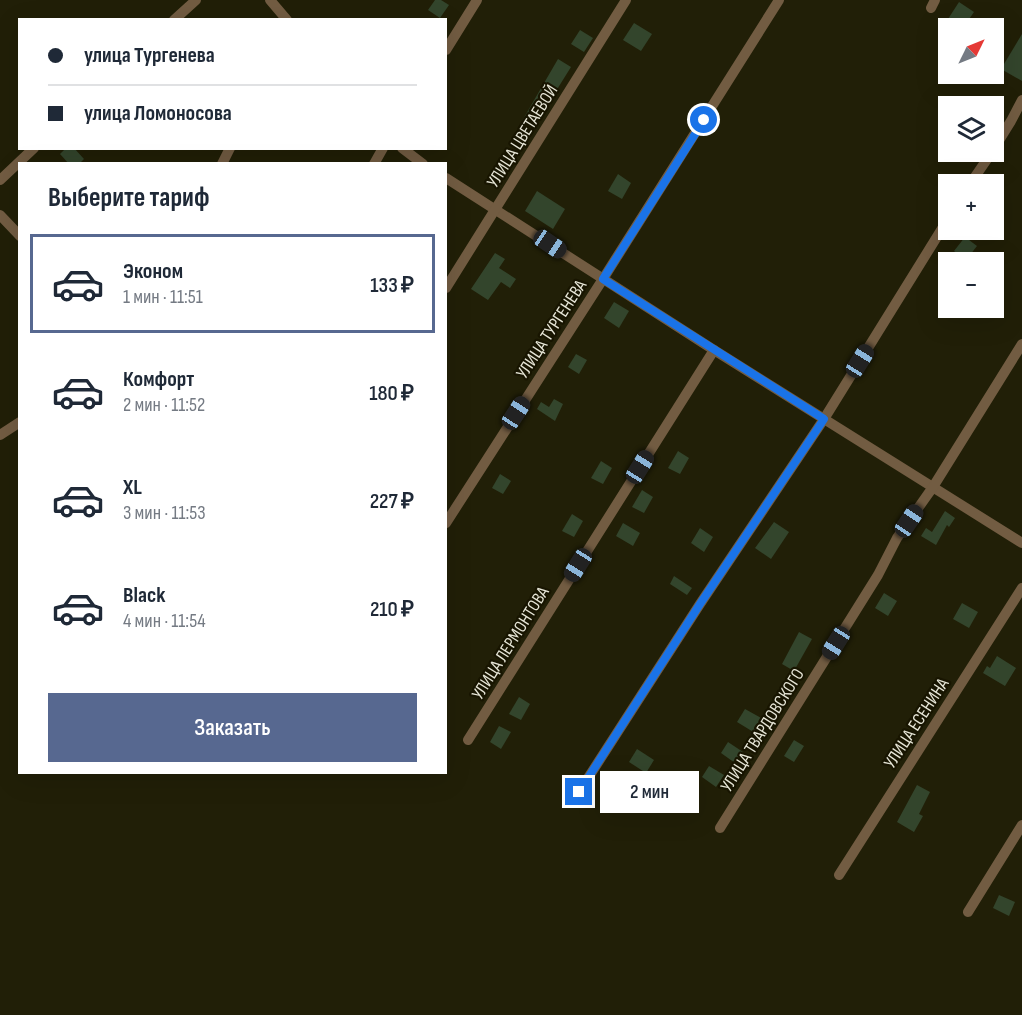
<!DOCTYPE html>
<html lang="ru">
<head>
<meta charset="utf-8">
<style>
  :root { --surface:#fff; --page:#f2f2f3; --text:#1f2937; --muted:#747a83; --line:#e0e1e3; --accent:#576890 }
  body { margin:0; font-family:"Sofia Sans Condensed",sans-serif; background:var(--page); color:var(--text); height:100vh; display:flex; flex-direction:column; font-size:22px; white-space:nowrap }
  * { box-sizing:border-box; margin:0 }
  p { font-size:20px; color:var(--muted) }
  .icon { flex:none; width:33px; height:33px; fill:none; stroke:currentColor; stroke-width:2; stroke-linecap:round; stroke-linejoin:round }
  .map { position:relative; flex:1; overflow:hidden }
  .drawer { position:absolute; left:18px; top:162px; width:429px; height:612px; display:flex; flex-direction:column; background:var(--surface); border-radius:0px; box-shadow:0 6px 24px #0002 }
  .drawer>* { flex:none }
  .top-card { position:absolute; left:18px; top:18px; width:429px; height:132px; border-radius:0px; box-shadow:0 6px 24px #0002; display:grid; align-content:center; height:132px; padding:0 30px; background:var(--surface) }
  .needle { width:39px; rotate:47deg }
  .controls { position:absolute; left:938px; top:18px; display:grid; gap:12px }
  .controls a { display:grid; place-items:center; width:66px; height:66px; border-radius:0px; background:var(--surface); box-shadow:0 6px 24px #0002; font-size:30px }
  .end { position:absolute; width:27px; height:27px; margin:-14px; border:8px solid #1a73e8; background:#fff; box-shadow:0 0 0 3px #fff }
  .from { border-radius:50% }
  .bubble { position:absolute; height:42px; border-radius:0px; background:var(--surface); box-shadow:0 6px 24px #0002; font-size:20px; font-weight:600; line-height:42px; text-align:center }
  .car { position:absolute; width:18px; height:36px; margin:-18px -9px; border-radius:8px; box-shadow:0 0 4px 2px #0007; background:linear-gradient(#222 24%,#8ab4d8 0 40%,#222 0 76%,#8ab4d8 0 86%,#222 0) }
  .top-card b { display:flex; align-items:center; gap:21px; height:57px; font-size:22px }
  .top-card b+b { border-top:2px solid var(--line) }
  .top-card i { width:15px; height:15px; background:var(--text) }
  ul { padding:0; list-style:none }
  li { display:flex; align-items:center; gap:18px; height:99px; margin:0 12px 9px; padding:0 18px; border:3px solid transparent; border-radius:0px }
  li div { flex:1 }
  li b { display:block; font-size:22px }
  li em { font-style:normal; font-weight:600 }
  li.selected { border-color:var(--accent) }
  li>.icon { width:54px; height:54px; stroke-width:1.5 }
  h2 { padding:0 30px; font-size:27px; line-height:72px }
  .primary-button { display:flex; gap:12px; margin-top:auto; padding:12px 30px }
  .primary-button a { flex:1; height:69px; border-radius:0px; background:var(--accent); color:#fff; font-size:24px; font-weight:600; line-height:69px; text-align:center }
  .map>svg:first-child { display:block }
  .building { fill:#33452c }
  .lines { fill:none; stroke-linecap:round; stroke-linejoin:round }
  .street { stroke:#725c42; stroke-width:10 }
  .route { stroke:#1a73e8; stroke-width:8 }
  .labels { text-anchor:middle; stroke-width:4.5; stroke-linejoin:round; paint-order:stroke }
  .street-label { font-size:18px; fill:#e7e6d7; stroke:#181501 }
</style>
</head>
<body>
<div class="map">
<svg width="1022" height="1015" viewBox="0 0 1022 1015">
  <rect width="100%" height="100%" fill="#211f07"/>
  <!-- building -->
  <g class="building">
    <path d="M435,0H441L449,5L440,18L428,10Z"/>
    <path d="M959,2L974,12L963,28L948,19Z"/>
    <path d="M634,23L652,34L641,51L623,40Z"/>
    <path d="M580,30L593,38L584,52L571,44Z"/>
    <path d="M1022,34V81L1001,69Z"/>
    <path d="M558,59L571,67L551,99L547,96L535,119L538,120L534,128L522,121Z"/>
    <path d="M66,148H74L84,159L79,164H69L60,154Z"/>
    <path d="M618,174L631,183L622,199L608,191Z"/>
    <path d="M537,191L565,209L553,229L525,211Z"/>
    <path d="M965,237L977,246L966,260L954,251Z"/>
    <path d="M495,253L505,259L499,268L516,279L510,288L501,282L488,300L471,289Z"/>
    <path d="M614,302L629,311L619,328L604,318Z"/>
    <path d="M576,354L587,360L579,374L568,367Z"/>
    <path d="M554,399L563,404L555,421L537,409L541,402L549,407Z"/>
    <path d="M678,451L689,458L680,474L668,468Z"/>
    <path d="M601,461L612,468L603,484L591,478Z"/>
    <path d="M500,474L511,481L503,494L492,488Z"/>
    <path d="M642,490L653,497L644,513L632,507Z"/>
    <path d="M945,511L955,518L949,527L947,525L936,545L921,536L926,528L932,532Z"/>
    <path d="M572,514L583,521L574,537L562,531Z"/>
    <path d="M774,522L789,532L771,559L755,548Z"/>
    <path d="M623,523L640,533L633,546L616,536Z"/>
    <path d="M700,528L713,537L704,552L691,543Z"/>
    <path d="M674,576L692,588L687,595L670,584Z"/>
    <path d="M884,593L897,601L888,616L875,608Z"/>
    <path d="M962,603L978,612L969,628L953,619Z"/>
    <path d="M799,632L812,639L794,671L782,664Z"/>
    <path d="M997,656L1016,668L1005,686L983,673L987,666L990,668Z"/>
    <path d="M519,697L530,704L521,720L509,714Z"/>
    <path d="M745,709L763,719L755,733L737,722Z"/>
    <path d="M499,726L511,732L501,749L490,742Z"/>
    <path d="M794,740L804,746L794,762L784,756Z"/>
    <path d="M728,742L743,752L735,763L721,753Z"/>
    <path d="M637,749L654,760L646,773L629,762Z"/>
    <path d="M709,766L724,775L716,787L702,777Z"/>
    <path d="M917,785L930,792L919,814L923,816L914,832L897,822Z"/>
    <path d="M999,895L1015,902L1009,916L993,908Z"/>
  </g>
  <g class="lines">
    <!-- street -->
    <g class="street">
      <path d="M270,0L287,20"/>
      <path d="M931,8L935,0"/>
      <path d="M174,20L196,0"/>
      <path d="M446,50L477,0"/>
      <path d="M402,148L423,164"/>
      <path d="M993,150L1011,121L1022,100"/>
      <path d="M222,164L230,148"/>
      <path d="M374,164L383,148"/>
      <path d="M446,178L714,350L1022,543"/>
      <path d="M0,180L34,148"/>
      <path d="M970,184L992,152"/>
      <path d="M0,215L20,236"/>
      <path d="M446,288L626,0"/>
      <path d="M0,435L20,422"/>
      <path d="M446,523L603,279L779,0"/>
      <path d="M468,740L714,350"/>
      <path d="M579,792L700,604L824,419L948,219"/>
      <path d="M720,828L878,575L897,538L933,487L1022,344"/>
      <path d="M839,875L1022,588"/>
      <path d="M968,912L1022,825"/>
    </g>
  </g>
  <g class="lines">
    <!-- route -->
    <path class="route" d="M579,792L700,604L824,419L603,279L704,120"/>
  </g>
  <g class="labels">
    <!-- street labels -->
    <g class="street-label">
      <text transform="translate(522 136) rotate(-58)" y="6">УЛИЦА ЦВЕТАЕВОЙ</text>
      <text transform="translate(551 329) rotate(-57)" y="6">УЛИЦА ТУРГЕНЕВА</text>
      <text transform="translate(510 643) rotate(-58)" y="6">УЛИЦА ЛЕРМОНТОВА</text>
      <text transform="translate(916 723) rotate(-57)" y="6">УЛИЦА ЕСЕНИНА</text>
      <text transform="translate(762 730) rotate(-58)" y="6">УЛИЦА ТВАРДОВСКОГО</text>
    </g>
  </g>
</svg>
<div class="controls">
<a><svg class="needle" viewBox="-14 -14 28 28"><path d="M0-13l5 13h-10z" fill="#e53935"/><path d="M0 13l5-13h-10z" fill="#747a83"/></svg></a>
<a><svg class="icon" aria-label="layers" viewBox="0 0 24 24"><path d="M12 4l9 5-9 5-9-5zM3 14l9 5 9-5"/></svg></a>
<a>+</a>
<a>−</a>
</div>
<i class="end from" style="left:704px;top:120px"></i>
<i class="end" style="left:579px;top:792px"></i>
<div class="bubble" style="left:600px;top:771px;width:99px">2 мин</div>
<i class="car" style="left:550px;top:244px;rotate:124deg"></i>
<i class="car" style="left:860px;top:361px;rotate:32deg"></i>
<i class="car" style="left:516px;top:413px;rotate:33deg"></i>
<i class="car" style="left:640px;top:467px;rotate:32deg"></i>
<i class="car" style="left:909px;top:521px;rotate:34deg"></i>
<i class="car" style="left:578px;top:565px;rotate:212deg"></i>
<i class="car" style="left:836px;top:643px;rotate:212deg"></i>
<div class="top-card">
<b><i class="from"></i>улица Тургенева</b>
<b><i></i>улица Ломоносова</b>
</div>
<section class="drawer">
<h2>Выберите тариф</h2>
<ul>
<li class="selected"><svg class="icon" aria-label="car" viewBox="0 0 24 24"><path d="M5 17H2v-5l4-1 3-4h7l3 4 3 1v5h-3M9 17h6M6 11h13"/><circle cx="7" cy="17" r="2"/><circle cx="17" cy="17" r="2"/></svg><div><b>Эконом</b><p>1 мин · 11:51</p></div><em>133 ₽</em></li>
<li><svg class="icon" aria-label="car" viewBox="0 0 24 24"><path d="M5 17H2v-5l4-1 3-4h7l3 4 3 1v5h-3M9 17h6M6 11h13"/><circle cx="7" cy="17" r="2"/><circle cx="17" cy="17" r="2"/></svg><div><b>Комфорт</b><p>2 мин · 11:52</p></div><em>180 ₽</em></li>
<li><svg class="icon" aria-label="car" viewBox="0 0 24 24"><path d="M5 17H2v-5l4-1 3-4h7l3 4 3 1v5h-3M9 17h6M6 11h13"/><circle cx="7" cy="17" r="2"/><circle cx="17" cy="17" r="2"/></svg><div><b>XL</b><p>3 мин · 11:53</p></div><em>227 ₽</em></li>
<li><svg class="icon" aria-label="car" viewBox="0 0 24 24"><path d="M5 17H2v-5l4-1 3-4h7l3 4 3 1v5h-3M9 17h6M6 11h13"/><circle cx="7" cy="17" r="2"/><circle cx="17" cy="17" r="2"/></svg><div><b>Black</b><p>4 мин · 11:54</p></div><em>210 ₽</em></li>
</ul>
<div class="primary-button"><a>Заказать</a></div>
</section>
</div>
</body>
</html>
